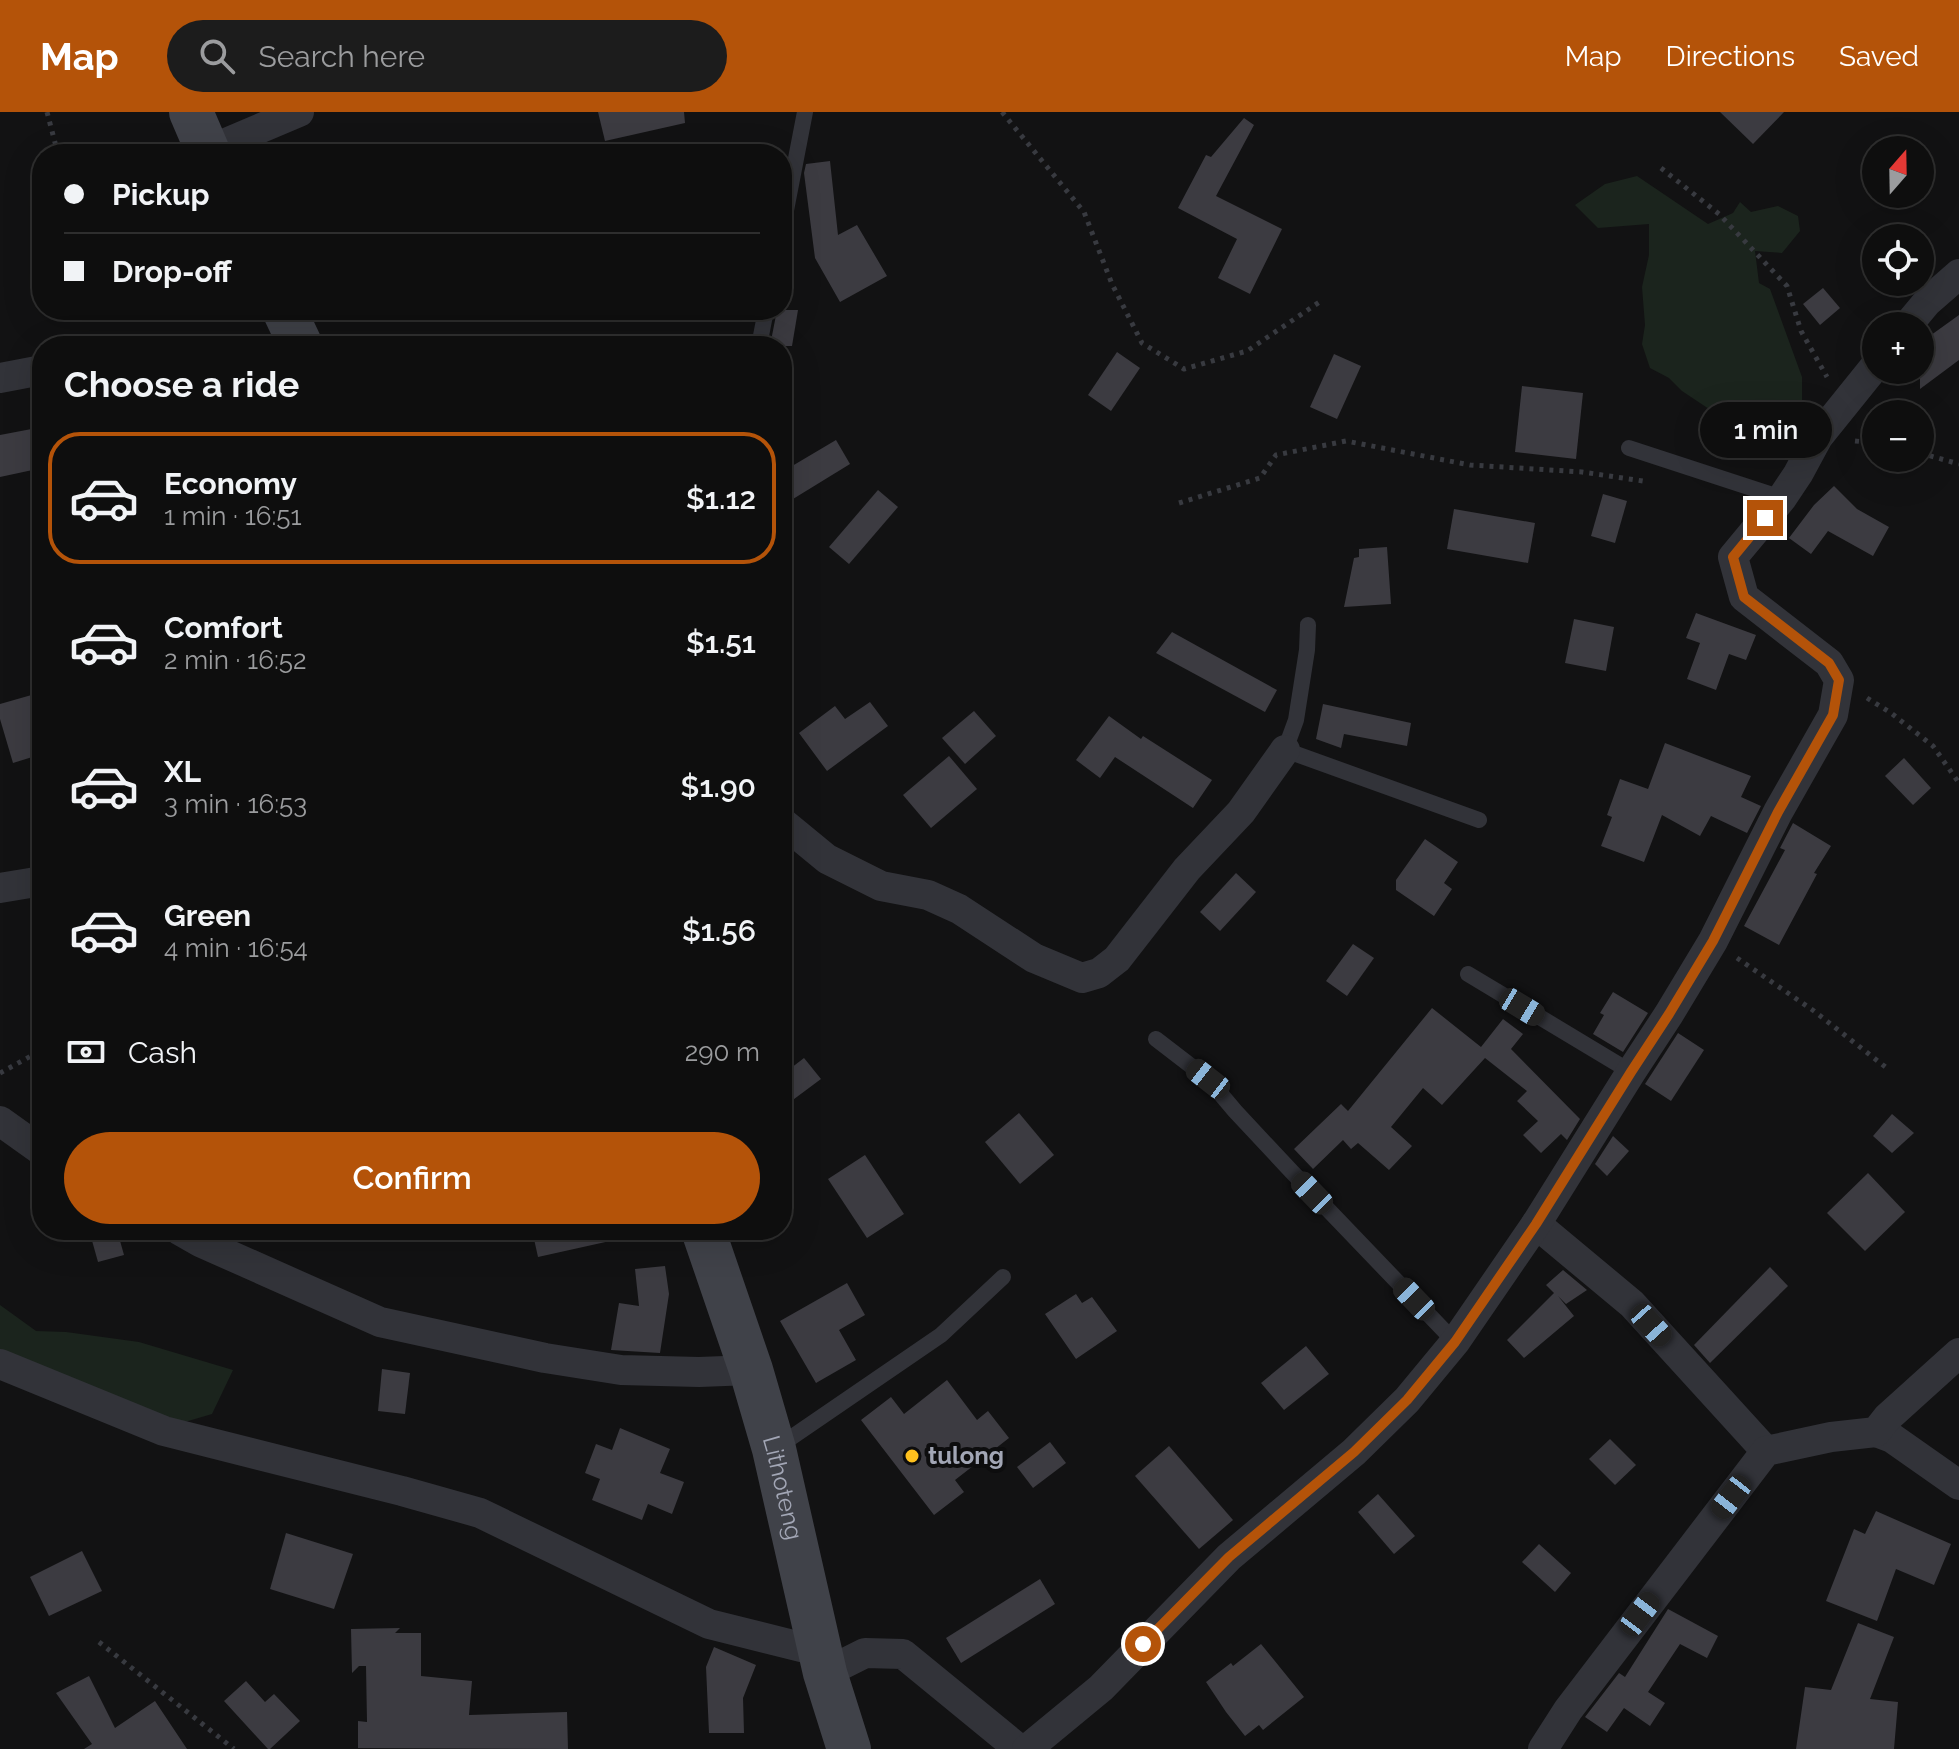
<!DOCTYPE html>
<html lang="en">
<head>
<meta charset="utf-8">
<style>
  :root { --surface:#0e0e0e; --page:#1c1c1c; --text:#f1f3f6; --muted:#9b9c9e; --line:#2e2e2e; --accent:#b45309 }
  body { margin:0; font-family:Raleway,sans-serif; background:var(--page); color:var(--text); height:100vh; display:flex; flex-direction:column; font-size:30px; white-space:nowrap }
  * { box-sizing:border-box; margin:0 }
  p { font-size:26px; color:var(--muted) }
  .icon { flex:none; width:44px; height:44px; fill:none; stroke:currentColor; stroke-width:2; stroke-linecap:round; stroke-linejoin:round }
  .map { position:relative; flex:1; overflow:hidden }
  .drawer { position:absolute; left:32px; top:224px; width:760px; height:904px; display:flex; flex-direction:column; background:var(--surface); border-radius:32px; box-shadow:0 8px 32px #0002,0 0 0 2px var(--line) }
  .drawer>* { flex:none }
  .top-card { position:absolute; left:32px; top:32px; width:760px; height:176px; border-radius:32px; box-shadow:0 8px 32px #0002,0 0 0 2px var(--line); display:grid; align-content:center; height:176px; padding:0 32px; background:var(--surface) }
  .needle { width:52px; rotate:20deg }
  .tools { position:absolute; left:1862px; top:24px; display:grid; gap:16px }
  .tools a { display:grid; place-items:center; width:72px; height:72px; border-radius:50%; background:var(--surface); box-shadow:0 8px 32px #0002,0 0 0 2px var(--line); font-size:40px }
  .end { position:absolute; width:36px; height:36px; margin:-18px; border:10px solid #b45309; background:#fff; box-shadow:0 0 0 4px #fff }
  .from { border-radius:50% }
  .bubble { position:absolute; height:56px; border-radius:28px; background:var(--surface); box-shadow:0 8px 32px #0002,0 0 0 2px var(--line); font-size:26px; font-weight:600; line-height:56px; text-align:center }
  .car { position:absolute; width:24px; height:48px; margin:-24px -12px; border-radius:10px; box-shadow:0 0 6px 2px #0007; background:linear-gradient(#222 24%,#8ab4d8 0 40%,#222 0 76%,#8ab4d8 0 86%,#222 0) }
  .top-card b { display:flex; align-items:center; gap:28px; height:76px; font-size:30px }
  .top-card b+b { border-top:2px solid var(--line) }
  .top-card i { width:20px; height:20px; background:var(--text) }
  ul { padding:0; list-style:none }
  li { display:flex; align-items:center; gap:24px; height:132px; margin:0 16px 12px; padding:0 16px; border:4px solid transparent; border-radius:32px }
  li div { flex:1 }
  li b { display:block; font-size:30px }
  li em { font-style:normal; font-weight:600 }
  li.current { border-color:var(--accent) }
  li>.icon { width:72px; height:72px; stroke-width:1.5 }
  h2 { padding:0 32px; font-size:36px; line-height:96px }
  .pay { display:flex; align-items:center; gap:20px; height:88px; padding:0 32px; font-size:30px }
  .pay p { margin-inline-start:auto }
  .primary-button { display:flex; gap:16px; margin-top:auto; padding:16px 32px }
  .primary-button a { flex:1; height:92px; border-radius:48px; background:var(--accent); color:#fff; font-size:32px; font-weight:600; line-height:92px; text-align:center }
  header { display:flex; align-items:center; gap:48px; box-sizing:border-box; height:112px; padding:0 40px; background:var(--accent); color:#fff }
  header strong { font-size:38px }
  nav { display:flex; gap:44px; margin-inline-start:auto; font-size:28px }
  .search { width:560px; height:72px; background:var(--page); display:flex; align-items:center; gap:20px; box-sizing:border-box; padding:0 28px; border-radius:44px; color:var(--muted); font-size:30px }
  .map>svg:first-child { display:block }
  .green { fill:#1b241d }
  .building { fill:#3c3b41 }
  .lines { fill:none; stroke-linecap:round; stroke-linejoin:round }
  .path { stroke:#383a40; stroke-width:5; stroke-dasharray:4 6; stroke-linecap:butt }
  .service { stroke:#323339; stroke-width:16 }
  .minor { stroke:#323339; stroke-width:30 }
  .secondary { stroke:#404249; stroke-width:44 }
  .route { stroke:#b45309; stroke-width:10 }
  .poi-dot { fill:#ffc11e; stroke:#0d0d0e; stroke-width:3 }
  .labels { text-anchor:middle; stroke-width:8; stroke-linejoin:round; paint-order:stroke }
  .poi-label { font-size:24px; font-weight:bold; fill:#a2a6b5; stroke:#0d0d0e; text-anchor:start }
  .street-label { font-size:24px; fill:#a2a6b5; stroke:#0d0d0e }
</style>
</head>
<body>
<header>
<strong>Map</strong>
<div class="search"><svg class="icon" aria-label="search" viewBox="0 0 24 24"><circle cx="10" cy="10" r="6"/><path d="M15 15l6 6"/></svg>Search here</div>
<nav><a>Map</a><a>Directions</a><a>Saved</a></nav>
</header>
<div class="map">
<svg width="1959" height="1637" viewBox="0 0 1959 1637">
  <rect width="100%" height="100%" fill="#121213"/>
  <!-- green -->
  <g class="green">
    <path d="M1637,64L1708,112L1733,101L1740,90L1751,100L1778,94L1798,104L1800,119L1782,141L1755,139L1759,171L1770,177L1802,265V316L1778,339L1736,315L1682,279L1669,266L1650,256L1642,232L1645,213L1642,175L1649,143V112L1598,116L1575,93L1605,72Z"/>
    <path d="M0,1193L36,1219L66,1220L139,1230L233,1258L212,1302L161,1317L0,1241Z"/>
  </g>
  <!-- building -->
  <g class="building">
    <path d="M598,0H684L685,11L605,29Z"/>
    <path d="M1720,0H1784L1753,32Z"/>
    <path d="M1244,6L1254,13L1216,84L1282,117L1250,182L1218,166L1237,127L1178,96L1206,43L1211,45Z"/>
    <path d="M830,49L838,123L857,113L887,164L840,190L815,146L804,61L806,52Z"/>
    <path d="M1823,176L1840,196L1820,213L1803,192Z"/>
    <path d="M777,198H798L792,234H770Z"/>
    <path d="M1959,203V248L1920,277V231Z"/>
    <path d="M1117,240L1140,256L1111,299L1088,283Z"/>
    <path d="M1334,242L1361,254L1337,307L1310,295Z"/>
    <path d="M1522,274L1583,281L1576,347L1515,340Z"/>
    <path d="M42,315V356L0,365V323Z"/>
    <path d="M836,328L850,352L793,387L782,369V360Z"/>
    <path d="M1834,374L1857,397L1889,415L1873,444L1828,419L1811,442L1789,426L1814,393Z"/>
    <path d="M878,378L898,395L849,452L829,435Z"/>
    <path d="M1603,382L1627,389L1615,431L1591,424Z"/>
    <path d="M1454,397L1535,411L1528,451L1447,437Z"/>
    <path d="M1387,435L1391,492L1344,495L1354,446L1359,445V437Z"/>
    <path d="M1696,501L1756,523L1746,548L1729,542L1716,578L1687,567L1700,531L1686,526Z"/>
    <path d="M1574,507L1614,515L1606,559L1565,551Z"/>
    <path d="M1172,520L1277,578L1265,600L1156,541Z"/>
    <path d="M42,580V642L13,651L0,607V592Z"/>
    <path d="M870,590L888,614L827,659L799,621L835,594L845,607Z"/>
    <path d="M1323,592L1411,611L1407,634L1344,622L1341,636L1316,627Z"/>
    <path d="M974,599L996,624L965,652L942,626Z"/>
    <path d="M1109,604L1141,627L1143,624L1212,668L1193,696L1115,645L1100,666L1076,648Z"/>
    <path d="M1665,631L1751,664L1741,685L1761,694L1747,721L1711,704L1700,724L1662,703L1644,750L1601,734L1612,705L1607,703L1620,667L1648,677Z"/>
    <path d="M949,644L977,677L931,716L903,683Z"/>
    <path d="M1904,646L1931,676L1913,693L1885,664Z"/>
    <path d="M1793,711L1831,734L1814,761L1817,762L1779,833L1744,814L1785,738L1780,736Z"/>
    <path d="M1425,727L1458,750L1444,771L1452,777L1434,804L1396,778V768Z"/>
    <path d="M1236,761L1256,780L1220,819L1200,800Z"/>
    <path d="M1353,832L1374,846L1347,884L1326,869Z"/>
    <path d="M1613,880L1648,901L1623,940L1593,922L1604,903L1600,901Z"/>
    <path d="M1432,896L1481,935L1503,907L1523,922L1511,937L1580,1007L1567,1028L1561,1022L1541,1041L1523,1023L1538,1009L1517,989L1527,979L1485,946L1442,993L1423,976L1391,1015L1412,1034L1389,1058L1358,1031L1351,1037L1343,1028L1313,1057L1294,1037L1341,992L1348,999Z"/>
    <path d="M1678,921L1704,938L1671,989L1645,972Z"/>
    <path d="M804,946L821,967L782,996V963Z"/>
    <path d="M1019,1001L1054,1043L1020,1072L985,1030Z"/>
    <path d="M1892,1002L1914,1021L1892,1041L1873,1024Z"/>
    <path d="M1613,1024L1629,1039L1607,1064L1595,1052Z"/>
    <path d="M865,1043L904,1102L867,1126L828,1067Z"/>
    <path d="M1868,1061L1905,1100L1865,1139L1827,1101Z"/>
    <path d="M89,1118H117L124,1143L98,1150Z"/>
    <path d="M532,1118H609L610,1129L538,1145Z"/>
    <path d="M665,1154L669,1182L660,1241L611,1238L619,1191L639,1194L635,1157Z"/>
    <path d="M1770,1155L1788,1174L1710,1251L1694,1233Z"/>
    <path d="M1563,1158L1587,1178L1566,1192L1558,1184L1574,1204L1524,1246L1507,1228L1554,1181L1546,1173Z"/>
    <path d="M847,1171L865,1203L839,1218L856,1248L816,1271L780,1209Z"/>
    <path d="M1076,1182L1082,1191L1092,1185L1117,1219L1076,1247L1045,1202Z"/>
    <path d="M1306,1234L1329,1262L1284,1298L1261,1271Z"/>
    <path d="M382,1257L410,1261L405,1302L378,1299Z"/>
    <path d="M947,1268L977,1308L988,1299L1009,1326L955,1368L964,1380L934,1403L861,1308L891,1285L904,1302Z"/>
    <path d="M620,1316L670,1337L660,1361L684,1370L672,1402L648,1392L642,1408L592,1388L600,1367L585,1361L596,1332L612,1338Z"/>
    <path d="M1610,1327L1636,1353L1615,1373L1589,1347Z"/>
    <path d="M1050,1330L1066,1351L1033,1376L1017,1355Z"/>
    <path d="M1169,1334L1233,1408L1199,1437L1135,1364Z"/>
    <path d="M1378,1382L1415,1424L1394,1442L1358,1400Z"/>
    <path d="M1876,1399L1951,1432L1934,1473L1896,1457L1877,1509L1826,1489L1854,1417L1865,1422Z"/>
    <path d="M286,1421L353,1442L334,1497L270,1477Z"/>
    <path d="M1539,1432L1571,1461L1555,1480L1522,1450Z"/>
    <path d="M82,1439L102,1479L49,1504L30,1465Z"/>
    <path d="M1040,1467L1055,1492L961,1551L946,1526Z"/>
    <path d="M1668,1497L1718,1524L1707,1546L1680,1532L1648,1580L1665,1591L1650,1614L1624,1596L1607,1620L1585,1605L1619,1561L1625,1565Z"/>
    <path d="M1858,1511L1894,1525L1870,1587L1898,1590L1894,1637H1796L1805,1575L1831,1578Z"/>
    <path d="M400,1516L395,1521H421V1564L472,1569L469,1603L567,1600L568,1637L358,1636V1609L367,1610L366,1554H359L352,1561L351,1517Z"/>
    <path d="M1261,1532L1304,1585L1263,1618L1259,1613L1245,1624L1226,1600L1206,1570L1231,1551L1233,1554Z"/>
    <path d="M714,1535L756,1553L743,1586L744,1621H709L706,1555Z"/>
    <path d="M89,1564L115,1616L155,1589L187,1637H84L92,1632L56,1581Z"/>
    <path d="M246,1569L265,1590L274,1582L300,1609L270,1637H268L224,1589Z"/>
  </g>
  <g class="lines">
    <!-- path -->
    <g class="path">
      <path d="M47,0L58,42"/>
      <path d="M1002,0L1084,100L1112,172L1142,231L1184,257L1247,239L1321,189"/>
      <path d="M1661,56L1719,102L1787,174L1801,219L1827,265"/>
      <path d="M1855,329L1876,331"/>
      <path d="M1920,341L1959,352"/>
      <path d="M1179,391L1260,366L1276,343L1346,329L1470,353L1582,360L1643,369"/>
      <path d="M1867,586L1891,601L1933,634L1959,671"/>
      <path d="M1737,846L1814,899L1888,957"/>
      <path d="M0,961L42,938"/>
      <path d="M99,1530L234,1637"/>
    </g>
    <!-- service -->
    <g class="service">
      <path d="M782,119L805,0"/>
      <path d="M759,234L766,198"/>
      <path d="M1629,336L1782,386"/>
      <path d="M1308,513L1307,538L1296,608L1285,638L1479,708"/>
      <path d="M1468,862L1631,960"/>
      <path d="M1156,927L1208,967L1235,999L1292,1060L1455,1230"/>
      <path d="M776,1336L941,1223L1003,1165"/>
    </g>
    <!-- minor -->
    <g class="minor">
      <path d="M207,39L299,0"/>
      <path d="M1907,214L1927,190L1959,162"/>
      <path d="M0,266L42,258"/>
      <path d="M782,710L827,747L881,774L928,783L959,797L1034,846L1082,866L1099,861L1117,847L1187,757L1241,700L1285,638"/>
      <path d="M0,776L42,769"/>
      <path d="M0,1009L42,1039"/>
      <path d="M1536,1112L1632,1192L1766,1339"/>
      <path d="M179,1118L200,1130L380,1210L545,1246L621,1258L699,1260L751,1258"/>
      <path d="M0,1252L164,1319L402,1379L480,1401L709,1512L821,1540"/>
      <path d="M1876,1320L1892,1326L1959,1373"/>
      <path d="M825,1561L865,1541L903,1542L1019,1637"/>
      <path d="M1027,1637L1101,1576L1229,1445L1354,1340L1407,1288L1455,1230L1536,1112L1631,960L1669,902L1713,829L1778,700L1833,603L1839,568L1829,551L1744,485L1733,445L1782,386L1798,362L1818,325L1876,253"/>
      <path d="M1543,1637L1568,1598L1766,1339L1831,1325L1876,1320L1887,1306L1959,1241"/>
    </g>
    <!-- secondary -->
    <g class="secondary">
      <path d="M191,0L209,42"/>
      <path d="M284,198L301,234"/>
      <path id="s1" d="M703,1118L751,1258L774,1337L825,1561L849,1637"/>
    </g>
  </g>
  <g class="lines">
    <!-- route -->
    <path class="route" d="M1143,1532L1229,1445L1354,1340L1407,1288L1455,1230L1536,1112L1631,960L1669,902L1713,829L1778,700L1833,603L1839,568L1829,551L1744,485L1733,445L1765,406"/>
  </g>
  <!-- markers -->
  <circle class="poi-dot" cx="912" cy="1344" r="8"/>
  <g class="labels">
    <!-- poi labels -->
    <g class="poi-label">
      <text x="928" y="1352">tulong</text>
    </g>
    <!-- street labels -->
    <g class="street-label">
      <text dy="8" stroke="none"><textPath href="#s1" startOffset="270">Lithoteng</textPath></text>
    </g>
  </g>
</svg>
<div class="tools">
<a><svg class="needle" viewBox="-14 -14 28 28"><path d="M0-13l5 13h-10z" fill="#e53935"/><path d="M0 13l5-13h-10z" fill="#9b9c9e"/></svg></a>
<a><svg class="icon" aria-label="locate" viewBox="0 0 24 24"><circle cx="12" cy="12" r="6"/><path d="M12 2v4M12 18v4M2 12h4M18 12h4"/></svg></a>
<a>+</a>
<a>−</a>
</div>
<i class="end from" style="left:1143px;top:1532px"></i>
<i class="end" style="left:1765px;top:406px"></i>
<div class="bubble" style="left:1700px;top:290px;width:132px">1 min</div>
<i class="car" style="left:1522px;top:895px;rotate:121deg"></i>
<i class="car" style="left:1208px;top:967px;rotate:308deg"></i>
<i class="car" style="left:1312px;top:1081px;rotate:316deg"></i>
<i class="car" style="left:1414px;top:1187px;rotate:316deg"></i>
<i class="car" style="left:1651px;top:1213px;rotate:138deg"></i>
<i class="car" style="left:1731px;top:1385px;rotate:218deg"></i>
<i class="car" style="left:1640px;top:1502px;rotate:37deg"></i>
<div class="top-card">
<b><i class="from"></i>Pickup</b>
<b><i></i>Drop-off</b>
</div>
<section class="drawer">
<h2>Choose a ride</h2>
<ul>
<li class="current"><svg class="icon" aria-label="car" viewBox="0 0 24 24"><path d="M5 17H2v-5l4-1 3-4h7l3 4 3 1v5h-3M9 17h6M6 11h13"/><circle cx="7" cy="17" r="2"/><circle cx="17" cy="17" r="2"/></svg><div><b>Economy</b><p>1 min · 16:51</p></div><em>$1.12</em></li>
<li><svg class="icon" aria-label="car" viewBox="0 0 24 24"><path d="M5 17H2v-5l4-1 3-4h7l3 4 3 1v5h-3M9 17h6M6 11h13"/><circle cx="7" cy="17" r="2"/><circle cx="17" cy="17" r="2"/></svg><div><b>Comfort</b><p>2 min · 16:52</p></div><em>$1.51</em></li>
<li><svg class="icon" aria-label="car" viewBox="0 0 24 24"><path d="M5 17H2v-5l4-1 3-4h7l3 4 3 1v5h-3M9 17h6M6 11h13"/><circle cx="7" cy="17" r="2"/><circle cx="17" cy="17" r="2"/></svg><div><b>XL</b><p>3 min · 16:53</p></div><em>$1.90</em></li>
<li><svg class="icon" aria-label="car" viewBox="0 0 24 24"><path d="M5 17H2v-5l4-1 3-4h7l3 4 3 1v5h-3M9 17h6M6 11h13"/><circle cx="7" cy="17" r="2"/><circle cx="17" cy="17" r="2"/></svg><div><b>Green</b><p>4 min · 16:54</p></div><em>$1.56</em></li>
</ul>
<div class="pay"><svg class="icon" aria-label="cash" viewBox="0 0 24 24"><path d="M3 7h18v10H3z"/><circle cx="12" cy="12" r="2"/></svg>Cash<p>290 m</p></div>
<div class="primary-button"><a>Confirm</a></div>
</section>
</div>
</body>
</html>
